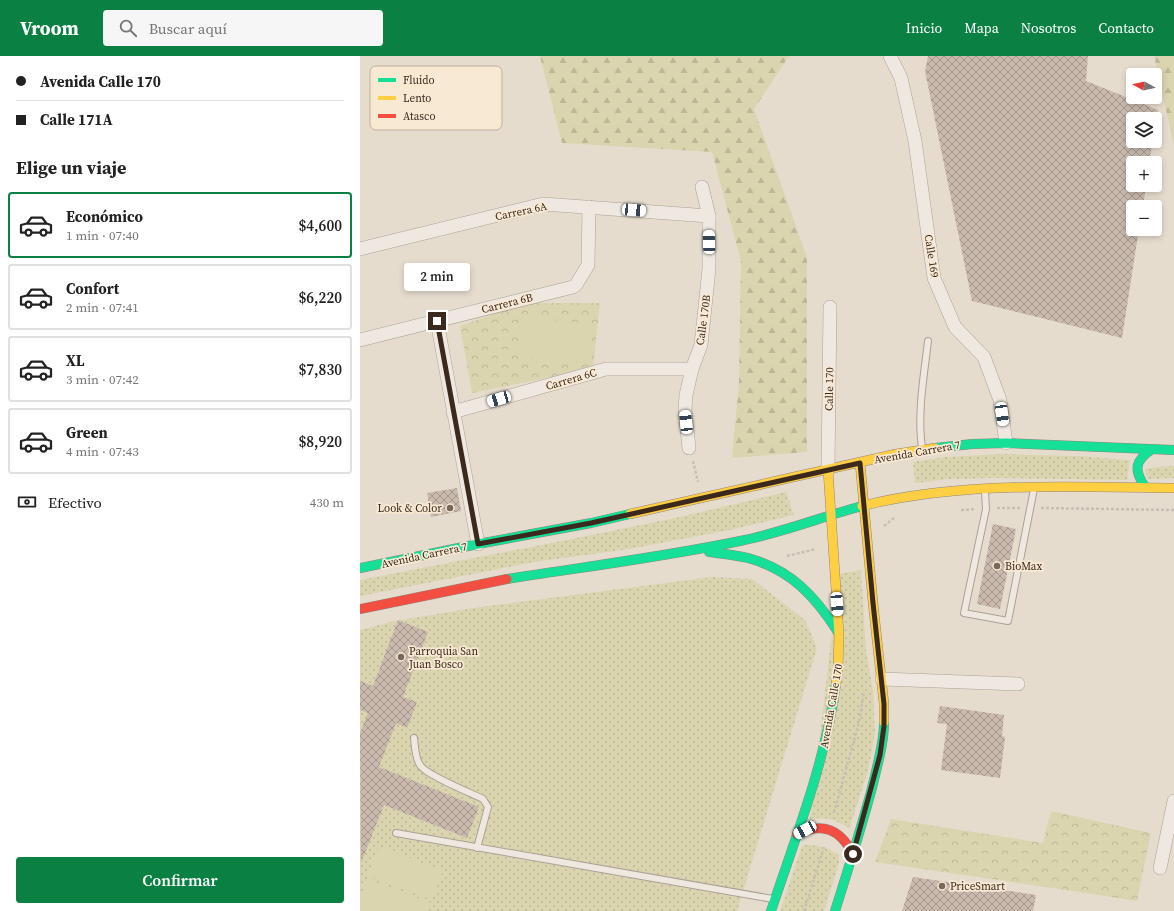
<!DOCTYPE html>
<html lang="es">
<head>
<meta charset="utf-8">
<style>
  :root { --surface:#fff; --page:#f6f6f6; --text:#222; --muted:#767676; --line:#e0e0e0; --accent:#0b8043 }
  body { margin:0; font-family:"Source Serif 4",serif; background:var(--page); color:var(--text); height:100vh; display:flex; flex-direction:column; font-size:15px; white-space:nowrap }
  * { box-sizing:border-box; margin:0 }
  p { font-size:13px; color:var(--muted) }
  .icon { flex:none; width:22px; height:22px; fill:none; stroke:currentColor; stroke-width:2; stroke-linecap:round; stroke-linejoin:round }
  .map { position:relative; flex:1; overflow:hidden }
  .drawer { display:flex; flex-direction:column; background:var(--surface); width:360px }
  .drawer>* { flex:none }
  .guide { display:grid; align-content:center; height:88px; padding:0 16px; background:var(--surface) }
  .needle { width:26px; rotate:278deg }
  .tools { position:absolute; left:766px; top:12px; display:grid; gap:8px }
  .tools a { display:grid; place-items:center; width:36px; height:36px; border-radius:4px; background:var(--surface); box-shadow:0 2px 6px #0003; font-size:20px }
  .end { position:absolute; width:18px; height:18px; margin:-9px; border:5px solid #3c291d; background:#fff; box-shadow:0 0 0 2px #fff }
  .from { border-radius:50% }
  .bubble { position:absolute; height:28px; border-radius:4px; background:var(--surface); box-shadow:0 2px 6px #0003; font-size:13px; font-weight:600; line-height:28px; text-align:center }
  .car { position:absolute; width:12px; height:24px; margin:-12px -6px; border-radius:5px; box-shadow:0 0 3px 1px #0007; background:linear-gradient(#fff 24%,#345 0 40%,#fff 0 76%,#345 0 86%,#fff 0) }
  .guide b { display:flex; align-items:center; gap:14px; height:38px; font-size:15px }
  .guide b+b { border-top:1px solid var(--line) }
  .guide i { width:10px; height:10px; background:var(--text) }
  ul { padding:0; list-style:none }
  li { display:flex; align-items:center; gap:12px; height:66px; margin:0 8px 6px; padding:0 8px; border:2px solid var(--line); border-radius:4px }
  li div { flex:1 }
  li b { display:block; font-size:15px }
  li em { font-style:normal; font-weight:600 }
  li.on { border-color:var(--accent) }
  li>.icon { width:36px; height:36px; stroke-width:1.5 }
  h2 { padding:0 16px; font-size:18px; line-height:48px }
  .pay { display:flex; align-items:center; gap:10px; height:44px; padding:0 16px; font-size:15px }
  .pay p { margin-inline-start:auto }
  .primary-button { display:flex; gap:8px; margin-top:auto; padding:8px 16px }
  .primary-button a { flex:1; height:46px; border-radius:4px; background:var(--accent); color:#fff; font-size:16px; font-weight:600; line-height:46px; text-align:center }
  header { display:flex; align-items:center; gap:24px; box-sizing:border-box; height:56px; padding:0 20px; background:var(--accent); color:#fff }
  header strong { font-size:19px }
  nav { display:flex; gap:22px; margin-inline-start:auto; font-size:14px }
  .search { width:280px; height:36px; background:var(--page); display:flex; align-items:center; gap:10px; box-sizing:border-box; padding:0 14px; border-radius:4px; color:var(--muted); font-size:15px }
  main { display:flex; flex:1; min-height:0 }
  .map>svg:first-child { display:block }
  .grass { fill:url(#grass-dots) }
  .forest { fill:url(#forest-firs) }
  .park { fill:url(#park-crowns) }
  .pitch { fill:#dad5af }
  .building { fill:url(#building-cross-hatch) }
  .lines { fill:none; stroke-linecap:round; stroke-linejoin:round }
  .lane-casing { stroke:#aca196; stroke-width:8 }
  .street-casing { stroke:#aca196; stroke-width:14 }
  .fast-casing { stroke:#91877d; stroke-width:10 }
  .slow-casing { stroke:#91877d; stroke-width:10 }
  .jam-casing { stroke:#91877d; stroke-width:10 }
  .path { stroke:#c7bfb6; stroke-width:2.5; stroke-dasharray:3 2; stroke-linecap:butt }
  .lane { stroke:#eee8e0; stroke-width:6 }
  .street { stroke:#eee8e0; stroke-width:13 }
  .fast { stroke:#16e098; stroke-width:9 }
  .slow { stroke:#ffcf43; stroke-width:9 }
  .jam { stroke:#f24e42; stroke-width:9 }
  .route { stroke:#3c291d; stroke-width:5 }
  .poi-dot { fill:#78685b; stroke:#f8e9d3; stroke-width:1.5 }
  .labels { text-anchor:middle; stroke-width:3.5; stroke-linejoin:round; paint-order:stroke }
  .street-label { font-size:11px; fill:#3c291d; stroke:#f8e9d3 }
  .poi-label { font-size:11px; fill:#3c291d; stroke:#f8e9d3; text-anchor:start }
  .key { fill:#f8e9d3; stroke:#c0af9c; stroke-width:1 }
  .key-label { font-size:11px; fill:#3c291d }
</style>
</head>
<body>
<header>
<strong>Vroom</strong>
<div class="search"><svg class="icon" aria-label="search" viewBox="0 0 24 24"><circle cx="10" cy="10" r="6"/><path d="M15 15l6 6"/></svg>Buscar aquí</div>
<nav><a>Inicio</a><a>Mapa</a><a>Nosotros</a><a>Contacto</a></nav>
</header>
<main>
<section class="drawer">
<div class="guide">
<b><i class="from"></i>Avenida Calle 170</b>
<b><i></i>Calle 171A</b>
</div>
<h2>Elige un viaje</h2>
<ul>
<li class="on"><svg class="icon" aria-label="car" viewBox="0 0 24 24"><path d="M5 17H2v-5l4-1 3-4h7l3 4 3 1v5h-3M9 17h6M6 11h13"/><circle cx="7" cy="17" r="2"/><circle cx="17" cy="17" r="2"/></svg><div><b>Económico</b><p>1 min · 07:40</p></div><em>$4,600</em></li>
<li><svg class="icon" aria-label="car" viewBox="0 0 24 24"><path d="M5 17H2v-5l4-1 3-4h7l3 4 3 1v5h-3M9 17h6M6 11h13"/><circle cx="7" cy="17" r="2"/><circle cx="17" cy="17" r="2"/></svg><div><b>Confort</b><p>2 min · 07:41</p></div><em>$6,220</em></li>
<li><svg class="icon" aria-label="car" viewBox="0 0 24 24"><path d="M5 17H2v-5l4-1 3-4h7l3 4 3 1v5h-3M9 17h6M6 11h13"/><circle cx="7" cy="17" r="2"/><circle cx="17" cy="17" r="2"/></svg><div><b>XL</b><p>3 min · 07:42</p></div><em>$7,830</em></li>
<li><svg class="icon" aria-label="car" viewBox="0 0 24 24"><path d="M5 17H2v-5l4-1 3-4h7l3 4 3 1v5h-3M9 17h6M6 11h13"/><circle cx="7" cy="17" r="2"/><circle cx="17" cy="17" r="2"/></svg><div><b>Green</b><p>4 min · 07:43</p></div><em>$8,920</em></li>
</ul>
<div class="pay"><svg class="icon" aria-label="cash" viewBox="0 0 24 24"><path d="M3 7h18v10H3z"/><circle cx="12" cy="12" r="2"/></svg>Efectivo<p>430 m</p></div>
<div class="primary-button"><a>Confirmar</a></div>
</section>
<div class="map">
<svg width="814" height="855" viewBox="0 0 814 855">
  <defs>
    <pattern id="grass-dots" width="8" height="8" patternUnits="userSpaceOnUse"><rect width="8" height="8" fill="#dad5af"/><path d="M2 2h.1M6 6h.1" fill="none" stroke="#bcb796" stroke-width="1.8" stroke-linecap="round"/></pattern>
    <pattern id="forest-firs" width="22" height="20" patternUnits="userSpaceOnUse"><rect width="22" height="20" fill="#dad5af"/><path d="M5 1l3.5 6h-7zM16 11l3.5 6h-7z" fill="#bcb796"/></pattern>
    <pattern id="park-crowns" width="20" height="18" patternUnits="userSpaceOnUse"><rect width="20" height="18" fill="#dad5af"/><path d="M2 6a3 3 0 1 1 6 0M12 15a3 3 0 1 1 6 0" fill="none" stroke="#bcb796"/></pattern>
    <pattern id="building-cross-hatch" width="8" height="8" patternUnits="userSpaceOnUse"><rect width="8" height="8" fill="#cabaae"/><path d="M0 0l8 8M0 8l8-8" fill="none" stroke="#a5978d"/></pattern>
  </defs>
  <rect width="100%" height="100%" fill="#e6dcce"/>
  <!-- grass -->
  <g class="grass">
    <path d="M641,398L717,400L770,404L767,424L636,422L589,423L555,427L553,406L585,401Z"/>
    <path d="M814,410V422L788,423L785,413L798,411Z"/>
    <path d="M426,436L434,459L370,474L269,493L174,506L0,540V524L202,485L320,461Z"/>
    <path d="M501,514L506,595L513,634L515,677L508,715L489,773C477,763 466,761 450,763L479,518Z"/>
    <path d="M352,521L392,523L445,564L457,592L377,855H0V574L35,565L113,552Z"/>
    <path d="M446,789C459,789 469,792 479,799V807L464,855H420L442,790Z"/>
  </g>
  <!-- forest -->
  <g class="forest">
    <path d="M180,0H429L394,53L447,201V396L372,402L379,326L381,205L352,96L202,87Z"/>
    <path d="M794,0H814V90Z"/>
  </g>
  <!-- park -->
  <g class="park">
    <path d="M165,247H240L233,313L112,337L100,270Z"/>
    <path d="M691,755L791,777L777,845L706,834L515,806L531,763L683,787Z"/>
  </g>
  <!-- pitch -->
  <g class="pitch">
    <path d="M163,261L233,268L229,308L158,301Z"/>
    <path d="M19,790L83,815L72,844L8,820Z"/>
    <path d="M7,823L71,847L68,855H2L0,854V841Z"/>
  </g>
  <!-- building -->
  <g class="building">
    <path d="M568,0H728L726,25L798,54L795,71V63H773V85H793L789,107H773V129H786L783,151H773V173H779L762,282L612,245L565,15Z"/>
    <path d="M97,432L101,455L71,461L67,437Z"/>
    <path d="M633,468L656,473L640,553L617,548Z"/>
    <path d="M38,564L68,576L43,641L57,646L47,672L36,667L19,711L119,751L107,782L24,749L1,807L0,677L8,657L0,654V625L13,630Z"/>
    <path d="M580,650L644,659L642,680L645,681L640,722L581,714L587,668L577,667Z"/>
    <path d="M553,821L676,839L673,855H542Z"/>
  </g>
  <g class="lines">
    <!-- lane casing -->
    <g class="lane-casing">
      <g id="lane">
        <path d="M562,392C557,357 564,320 568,285"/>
        <path d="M625,436L626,453L604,557L648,565L674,433"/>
        <path d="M54,682C55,690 55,702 60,709C66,719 111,737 123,743L128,751L117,792"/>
        <path d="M36,777L413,843"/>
      </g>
    </g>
    <!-- street casing -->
    <g class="street-casing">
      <g id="street">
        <path d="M530,0L541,22L555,85L574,222L595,271L624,301L640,344L646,387"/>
        <path d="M0,193L183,148L349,160"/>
        <path d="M77,265L118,488"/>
        <path d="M0,284L213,231L216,229L228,209L229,151"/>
        <path d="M93,356L246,313H332"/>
        <path d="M329,392L325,354L326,339L332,313L341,289L349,213V160L342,131"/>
        <path d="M468,414L470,251"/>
        <path d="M522,623L658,628"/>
        <path d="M800,812L814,745"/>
      </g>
    </g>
    <!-- fast casing -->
    <g class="fast-casing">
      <g id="fast">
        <path d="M575,392L612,388L646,387L814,394"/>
        <path d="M785,431C773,413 775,405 792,393"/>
        <path d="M349,496C362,498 375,499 388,502C431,514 455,540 478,576"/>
        <path d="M0,512L118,488L231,467L270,458"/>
        <path d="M147,523C224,511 303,501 380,485C421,477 461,461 502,450"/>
        <path d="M411,855C436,780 465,707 476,628"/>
        <path d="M475,855C488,814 501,773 512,732C517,710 524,688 524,666"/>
      </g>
    </g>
    <!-- slow casing -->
    <g class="slow-casing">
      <g id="slow">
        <path d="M500,407L513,547L524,648V666"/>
        <path d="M468,414L479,578L478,614L476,628"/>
        <path d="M502,450C525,444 549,440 574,437C653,428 734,431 814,432"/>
        <path d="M270,458L536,398L575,392"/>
      </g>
    </g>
    <!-- jam casing -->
    <g class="jam-casing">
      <g id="jam">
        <path d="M0,553L147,523"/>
        <path d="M437,778C463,766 480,773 493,798"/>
      </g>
    </g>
    <!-- path -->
    <g class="path">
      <path d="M333,405L338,426"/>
      <path d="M637,452H660"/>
      <path d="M681,452L814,454"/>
      <path d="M601,454L616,453"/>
      <path d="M524,470L534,462"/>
      <path d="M427,500L456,493"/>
      <path d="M474,757L499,666L504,636"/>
      <path d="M444,855L464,791"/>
    </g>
    <!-- lane -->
    <use href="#lane" class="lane"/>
    <!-- street -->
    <use href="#street" class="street"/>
    <!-- fast -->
    <use href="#fast" class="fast"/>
    <!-- slow -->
    <use href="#slow" class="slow"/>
    <!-- jam -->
    <use href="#jam" class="jam"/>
  </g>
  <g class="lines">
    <!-- route -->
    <path class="route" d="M77,265L118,488L231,467L500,407L513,547L524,648V670L520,699L493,798"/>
  </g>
  <!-- markers -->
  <g class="poi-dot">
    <circle cx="90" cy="452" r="4"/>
    <circle cx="637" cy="510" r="4"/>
    <circle cx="41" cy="601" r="4"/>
    <circle cx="582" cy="830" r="4"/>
  </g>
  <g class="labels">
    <!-- street labels -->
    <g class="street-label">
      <text transform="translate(161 155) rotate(-12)" y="4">Carrera 6A</text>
      <text transform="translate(572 200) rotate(81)" y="4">Calle 169</text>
      <text transform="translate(147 247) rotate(-14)" y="4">Carrera 6B</text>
      <text transform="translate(343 264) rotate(-82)" y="4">Calle 170B</text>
      <text transform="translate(211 323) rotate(-16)" y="4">Carrera 6C</text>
      <text transform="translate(469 333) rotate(-89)" y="4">Calle 170</text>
      <text transform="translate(557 396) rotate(-10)" y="4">Avenida Carrera 7</text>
      <text transform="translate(64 499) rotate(-12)" y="4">Avenida Carrera 7</text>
      <text transform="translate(471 650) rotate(-80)" y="4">Avenida Calle 170</text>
    </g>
    <!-- poi labels -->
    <g class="poi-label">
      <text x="82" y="456" text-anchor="end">Look &amp; Color</text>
      <text x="645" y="514">BioMax</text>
      <text x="49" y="599">Parroquia San<tspan x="49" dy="13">Juan Bosco</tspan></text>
      <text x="590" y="834">PriceSmart</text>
    </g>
  </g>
  <!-- legend -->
  <rect x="10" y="10" width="132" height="64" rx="6" class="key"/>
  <rect x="18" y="22" width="18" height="4" fill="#16e098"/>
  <rect x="18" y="40" width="18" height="4" fill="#ffcf43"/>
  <rect x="18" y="58" width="18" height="4" fill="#f24e42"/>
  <g class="key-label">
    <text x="43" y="28">Fluido</text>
    <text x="43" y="46">Lento</text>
    <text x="43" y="64">Atasco</text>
  </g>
</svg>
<div class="tools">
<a><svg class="needle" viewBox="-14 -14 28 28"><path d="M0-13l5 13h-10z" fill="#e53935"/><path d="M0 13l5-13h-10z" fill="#767676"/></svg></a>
<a><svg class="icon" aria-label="layers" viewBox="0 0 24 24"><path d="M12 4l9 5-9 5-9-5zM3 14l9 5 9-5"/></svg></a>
<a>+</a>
<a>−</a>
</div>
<i class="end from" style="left:493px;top:798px"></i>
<i class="end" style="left:77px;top:265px"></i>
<div class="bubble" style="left:44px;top:207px;width:66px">2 min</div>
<i class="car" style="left:274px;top:154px;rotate:94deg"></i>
<i class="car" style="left:349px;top:186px;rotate:359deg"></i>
<i class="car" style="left:139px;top:343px;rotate:254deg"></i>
<i class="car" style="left:642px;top:358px;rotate:172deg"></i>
<i class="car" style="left:326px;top:366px;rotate:354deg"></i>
<i class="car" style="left:477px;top:548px;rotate:176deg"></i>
<i class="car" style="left:445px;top:774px;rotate:242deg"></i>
</div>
</main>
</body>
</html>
